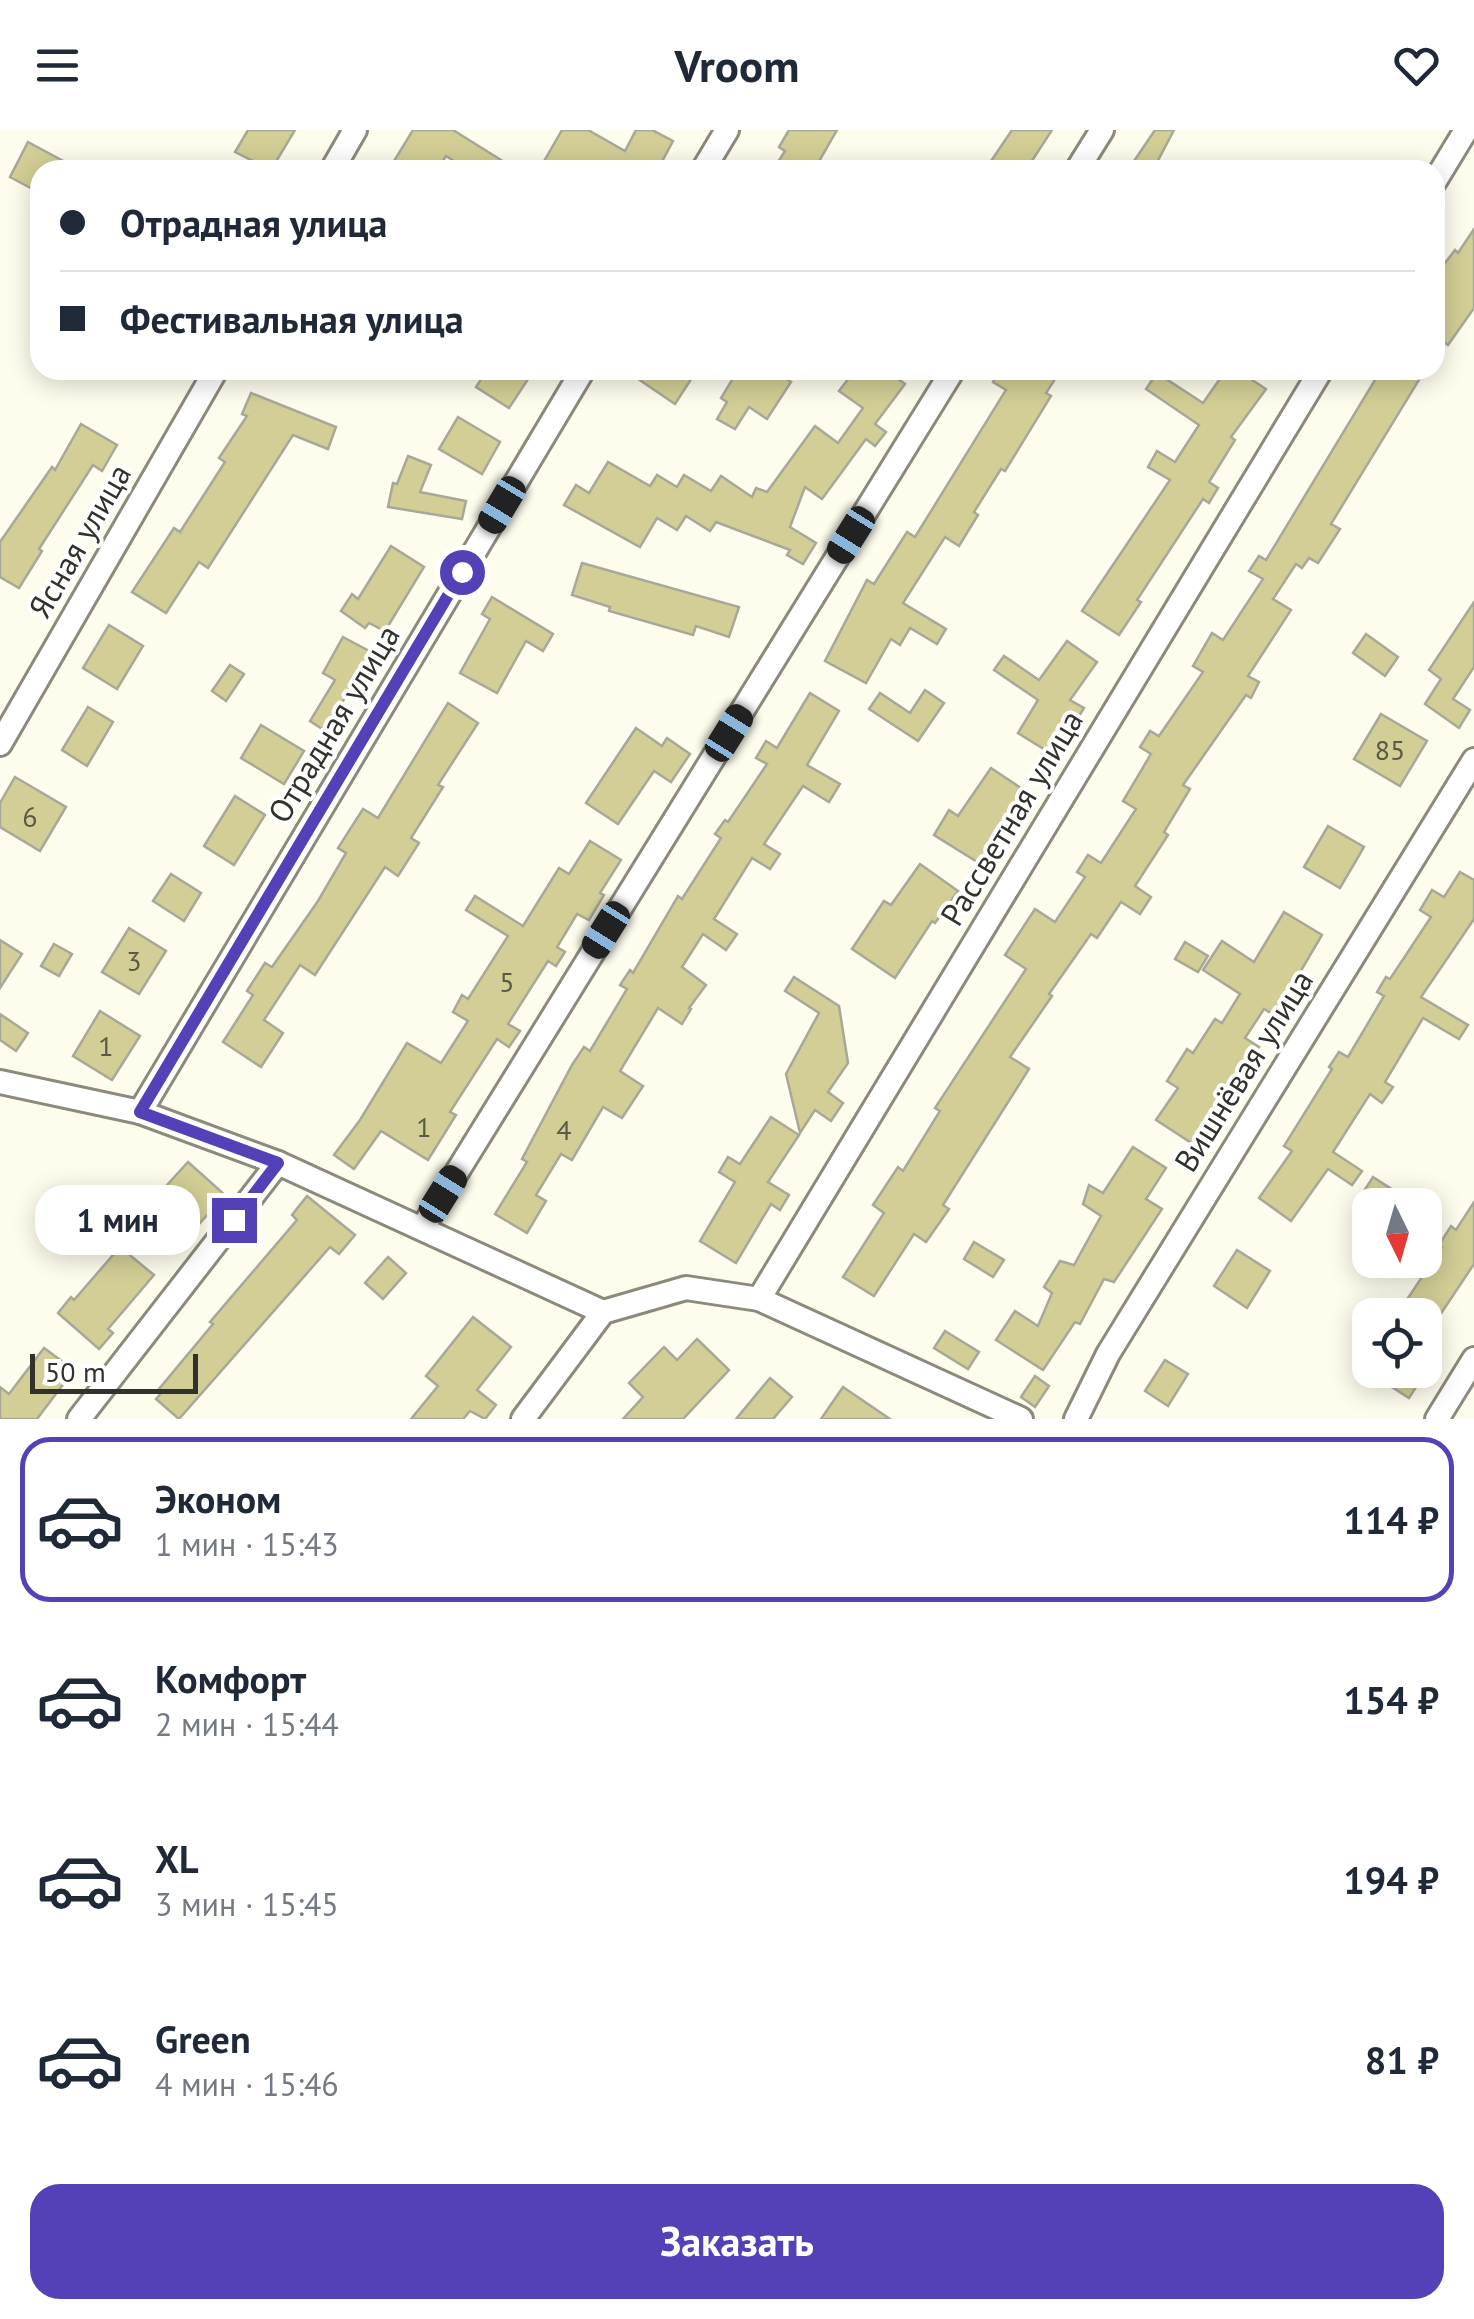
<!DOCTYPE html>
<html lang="ru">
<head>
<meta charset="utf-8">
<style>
  :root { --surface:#fff; --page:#f6f6f7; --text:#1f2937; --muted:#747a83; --line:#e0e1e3; --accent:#5441b8 }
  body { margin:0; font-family:"PT Sans",sans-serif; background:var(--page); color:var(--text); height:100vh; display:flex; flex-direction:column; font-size:38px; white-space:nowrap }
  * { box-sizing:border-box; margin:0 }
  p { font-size:32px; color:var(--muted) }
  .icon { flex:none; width:55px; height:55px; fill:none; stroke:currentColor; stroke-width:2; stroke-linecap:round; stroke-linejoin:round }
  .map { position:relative; height:1289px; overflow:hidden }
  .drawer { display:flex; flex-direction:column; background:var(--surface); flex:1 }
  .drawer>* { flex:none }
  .hud { position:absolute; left:30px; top:30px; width:1415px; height:220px; border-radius:30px; box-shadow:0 5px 25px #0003; display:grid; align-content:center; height:220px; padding:0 30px; background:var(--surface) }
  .needle { width:65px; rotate:175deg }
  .buttons { position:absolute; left:1352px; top:1058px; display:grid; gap:20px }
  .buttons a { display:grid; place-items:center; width:90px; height:90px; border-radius:20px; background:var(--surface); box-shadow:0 5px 25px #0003; font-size:50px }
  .scale { position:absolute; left:30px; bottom:25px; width:168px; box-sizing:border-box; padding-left:10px; border:5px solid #32322c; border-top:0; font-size:28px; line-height:35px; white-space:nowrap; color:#32322c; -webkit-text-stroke:8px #fff; paint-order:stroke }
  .end { position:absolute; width:45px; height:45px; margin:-22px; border:12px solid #5441b8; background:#fff; box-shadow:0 0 0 5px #fff }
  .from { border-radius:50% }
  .bubble { position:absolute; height:70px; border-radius:30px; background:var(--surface); box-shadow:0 5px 25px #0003; font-size:32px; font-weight:700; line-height:70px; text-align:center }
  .car { position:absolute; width:30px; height:60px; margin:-30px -15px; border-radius:12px; box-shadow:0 0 8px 2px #0007; background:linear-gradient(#222 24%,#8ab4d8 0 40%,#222 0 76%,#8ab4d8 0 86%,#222 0) }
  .hud b { display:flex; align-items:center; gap:35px; height:95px; font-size:38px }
  .hud b+b { border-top:2px solid var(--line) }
  .hud i { width:25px; height:25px; background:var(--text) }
  ul { padding:18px 0 0; list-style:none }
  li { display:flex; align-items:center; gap:30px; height:165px; margin:0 20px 15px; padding:0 10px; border:5px solid transparent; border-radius:30px }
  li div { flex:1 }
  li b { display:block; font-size:38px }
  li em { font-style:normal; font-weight:700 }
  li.selected { border-color:var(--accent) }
  li>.icon { width:90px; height:90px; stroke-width:1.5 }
  .primary-button { display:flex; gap:20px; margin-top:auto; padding:20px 30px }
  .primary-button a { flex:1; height:115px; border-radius:30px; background:var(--accent); color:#fff; font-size:40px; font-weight:700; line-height:115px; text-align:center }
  header { display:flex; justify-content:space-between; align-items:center; height:130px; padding:0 30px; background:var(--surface); font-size:45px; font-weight:700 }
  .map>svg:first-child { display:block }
  .building { fill:#d2ce95; stroke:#a8a899; stroke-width:2.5 }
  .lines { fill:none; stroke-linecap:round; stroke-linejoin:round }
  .minor-casing { stroke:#8b8a7c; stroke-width:28 }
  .minor { stroke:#fff; stroke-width:22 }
  .route { stroke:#5441b8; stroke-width:12 }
  .labels { text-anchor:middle; stroke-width:8; stroke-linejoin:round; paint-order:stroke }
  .number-label { font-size:28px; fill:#5a5946 }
  .street-label { font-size:32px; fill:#32322c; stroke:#fff }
</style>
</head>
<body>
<header><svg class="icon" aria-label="menu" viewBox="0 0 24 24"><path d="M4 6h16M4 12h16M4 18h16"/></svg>Vroom<svg class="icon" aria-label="heart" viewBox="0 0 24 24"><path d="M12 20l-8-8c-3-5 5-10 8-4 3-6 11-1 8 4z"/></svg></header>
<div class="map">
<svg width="1474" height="1289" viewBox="0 0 1474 1289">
  <rect width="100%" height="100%" fill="#fdfced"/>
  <!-- building -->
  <g class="building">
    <path d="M248,0H295L271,40L235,22Z"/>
    <path d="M413,0H453L517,40H468L446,26L437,40H410L394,31Z"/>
    <path d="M562,0H588L625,21L636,0H652L673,11L658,39L660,40H614L617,35L608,31L603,40H539Z"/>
    <path d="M789,0H837L814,40H773L785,21L779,17Z"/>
    <path d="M1012,0H1052L1026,40H985Z"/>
    <path d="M1155,0H1174L1153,40H1128Z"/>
    <path d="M28,12L80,40H40V63L10,47Z"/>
    <path d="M1474,99V178L1448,215L1435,206V146L1455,120L1458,123Z"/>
    <path d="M487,240H534L509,278L476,257Z"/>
    <path d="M625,240H697L675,274Z"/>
    <path d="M738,240H772L791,252L767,289L749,277L735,299L717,289L727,272L721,268Z"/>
    <path d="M855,240H886L905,254L875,294L886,302L875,316L866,309L822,369L805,357L790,397L816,413L803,434L787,425L790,420L716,392L710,401L686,386L677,400L657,388L640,417L564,375L576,355L589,363L608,332L650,356L657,345L677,357L684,345L711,361L721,346L752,367L756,358L767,362L815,296L838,313L863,278L839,261Z"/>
    <path d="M1000,240H1061L1046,263L1051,266L1005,341L1001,339L974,382L978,385L959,416L945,407L903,473L946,499L937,514L910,498L900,515L891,509L866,553L825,531L867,450L874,454L907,402L915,407L1006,260L993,252Z"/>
    <path d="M1226,240H1237L1266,259L1231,307L1235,310L1209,352L1218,358L1209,373L1203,369L1137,470L1141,472L1119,505L1082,481L1170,350L1148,337L1157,321L1175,332L1199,295L1146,259L1157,243L1203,273Z"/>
    <path d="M1381,240H1425L1331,394L1340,399L1318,433L1309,428L1302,438L1296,434L1273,469L1291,480L1248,546L1259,552L1251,568L1246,565L1183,655L1190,659L1164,702L1168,705L1135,756L1151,767L1140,784L1121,772L1097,808L1091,804L1049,864L1052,866L1010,927L1029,939L943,1075L949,1079L926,1112L914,1104L874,1166L843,1147L884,1083L873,1075L898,1037L903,1041L940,981L935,978L1026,839L1005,825L1035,779L1055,792L1085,747L1077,742L1088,725L1101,733L1136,679L1123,671L1151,624L1140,617L1150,601L1159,606L1203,542L1193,536L1212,503L1223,510L1263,449L1249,441L1259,426L1266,430Z"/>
    <path d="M251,263L336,297L328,319L293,305L208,438L199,432L166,483L132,462L174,398L180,402L225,332L219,328L247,286L242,284Z"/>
    <path d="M458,287L500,312L482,344L439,319Z"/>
    <path d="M81,294L117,315L102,341L93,335L39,419L42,421L19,458L0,447V412L52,337L55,340Z"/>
    <path d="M408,326L431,335L420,362L466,371L462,389L388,377L393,353L397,354Z"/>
    <path d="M391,416L424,437L385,501L369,493L365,498L341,481L352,464L358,469Z"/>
    <path d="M582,433L739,477L729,507L696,496L693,505L609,481L610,477L572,465Z"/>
    <path d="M492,467L553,504L543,521L526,511L497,563L460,543L490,489L482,484Z"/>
    <path d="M1474,472V537L1453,569L1470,580L1459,598L1425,574L1441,549L1429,540Z"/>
    <path d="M109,495L143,516L117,559L83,538Z"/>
    <path d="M1366,504L1398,527L1385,546L1353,523Z"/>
    <path d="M343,507L371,522L339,578L344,581L330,604L310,591L335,550L323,543Z"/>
    <path d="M1067,511L1097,532L1070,570L1084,578L1055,626L1018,603L1038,570L994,540L1004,526L1039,550Z"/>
    <path d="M230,535L244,544L226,571L212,561Z"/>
    <path d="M925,560L944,573L918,611L869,579L880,563L910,583Z"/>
    <path d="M810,563L839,581L807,635L840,654L829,672L803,656L764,714L780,724L770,739L752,728L714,789L737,804L726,820L703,804L682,837L706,855L689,878L691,879L682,894L658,878L620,941L643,956L622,988L603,977L572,1030L561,1024L536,1065L546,1071L527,1103L495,1084L527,1032L522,1029L572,935L584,917L590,921L627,859L620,855L630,840L633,843L678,766L682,769L721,708L715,704L725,690L728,692L767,634L756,628L766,611L777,618Z"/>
    <path d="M448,573L478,593L438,655L443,657L411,708L419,713L398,746L385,737L315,845L300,835L264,890L283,903L261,937L223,912L253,865L247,861L265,833L272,837L318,771L346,723L338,718L363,679L378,688Z"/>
    <path d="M88,577L113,592L87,636L62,620Z"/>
    <path d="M1381,584L1427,611L1400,656L1354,629Z"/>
    <path d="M261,595L304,621L284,654L241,628Z"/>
    <path d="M636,598L662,616L667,608L690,624L671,652L654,641L618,694L586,673Z"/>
    <path d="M991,638L1027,662L995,709L1002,713L987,738L934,705L949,680L958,686Z"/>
    <path d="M15,647L66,677L40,721L0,697V673Z"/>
    <path d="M235,666L265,685L234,735L204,716Z"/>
    <path d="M1328,696L1364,717L1340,758L1304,737Z"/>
    <path d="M590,711L621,730L600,763L604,765L589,790L577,784L557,817L565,822L556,836L548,831L508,894L520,901L509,917L497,909L450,982L456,985L428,1030L381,1001L354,1039L334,1025L360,990L407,913L441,933L468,891L453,882L462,865L468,869L508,806L466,780L475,766L523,796L559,738L569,744Z"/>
    <path d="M920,734L958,761L935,793L932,791L895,848L852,819L884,771L891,775Z"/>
    <path d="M1460,742L1474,750V789L1421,867L1468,895L1459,909L1423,888L1385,952L1393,957L1382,973L1370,964L1333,1022L1362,1041L1352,1055L1328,1039L1291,1091L1259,1068L1292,1021L1284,1016L1332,939L1329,937L1339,922L1348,927L1384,866L1377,862L1386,847L1390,849L1431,787L1420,780L1432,760L1444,767Z"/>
    <path d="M171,744L201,763L184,791L153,771Z"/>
    <path d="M1284,782L1322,805L1292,856L1296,859L1279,888L1264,879L1245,908L1259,917L1238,951L1242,953L1232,968L1227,965L1193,1014L1156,990L1178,958L1167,951L1187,919L1193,923L1215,889L1222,893L1240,864L1203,840L1222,811L1254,832Z"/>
    <path d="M129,798L166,821L139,864L102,842Z"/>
    <path d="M0,810L22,824L0,858Z"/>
    <path d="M1185,812L1208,826L1198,842L1175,829Z"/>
    <path d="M54,814L72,824L59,846L41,836Z"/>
    <path d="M794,847L839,876L848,933L828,962L843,973L831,991L815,980L800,1003L786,944L819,883L785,861Z"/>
    <path d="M100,881L140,906L112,950L73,926Z"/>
    <path d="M0,884L28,903L16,921L0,910Z"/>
    <path d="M771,987L799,1005L768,1052L789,1065L780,1080L771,1074L736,1133L700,1111L735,1052L719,1042L728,1027L740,1034Z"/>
    <path d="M1133,1017L1166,1038L1146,1069L1162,1079L1114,1152L1104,1149L1080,1194L1075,1192L1043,1240L996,1210L1015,1181L1038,1196L1052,1163L1044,1157L1060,1131L1074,1135L1101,1086L1083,1074L1089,1055L1103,1063Z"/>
    <path d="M188,1032L225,1065L200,1093L192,1086L169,1113L139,1086Z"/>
    <path d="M1373,1047L1396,1062L1388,1075L1364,1061Z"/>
    <path d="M307,1066L355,1105L339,1124L330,1117L179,1289L156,1269L162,1262L159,1259L213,1194L210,1192L297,1090L292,1085Z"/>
    <path d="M1474,1072V1134L1434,1194L1425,1185L1404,1174L1442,1117L1439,1115L1451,1096L1456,1100Z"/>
    <path d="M974,1112L1004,1130L993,1147L964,1129Z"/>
    <path d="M120,1117L154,1145L108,1199L113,1203L99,1219L58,1183L71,1167L74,1170Z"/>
    <path d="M1237,1120L1270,1141L1247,1178L1214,1156Z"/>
    <path d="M388,1127L406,1143L383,1169L365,1153Z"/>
    <path d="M473,1187L511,1217L477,1260L496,1275L485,1289L470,1281L463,1289H411L438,1256L426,1246Z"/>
    <path d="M945,1201L979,1222L968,1239L934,1218Z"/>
    <path d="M697,1209L729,1240L683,1289H623L643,1267L629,1253L664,1217L677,1230Z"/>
    <path d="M44,1218L74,1240L37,1289H0V1257L9,1264Z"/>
    <path d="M1165,1230L1188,1244L1168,1276L1145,1261Z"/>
    <path d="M1365,1240H1427L1409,1268Z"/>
    <path d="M1035,1246L1049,1256L1035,1277L1021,1267Z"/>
    <path d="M770,1248L792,1267L773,1289H736Z"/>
    <path d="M843,1257L890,1289H821Z"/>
  </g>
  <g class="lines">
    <!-- minor casing -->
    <g class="minor-casing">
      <g id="minor">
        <path d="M332,40L355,0"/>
        <path d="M703,40L727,0"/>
        <path d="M1077,40L1102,0"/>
        <path d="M1435,51L1466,0"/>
        <path d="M0,614L216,240"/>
        <path d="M0,952L140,982L278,1033L603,1182L686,1158L759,1169L1021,1289"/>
        <path d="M140,982L583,240"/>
        <path d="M423,1097L953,240"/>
        <path d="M759,1169L1321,240"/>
        <path d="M79,1289L278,1033"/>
        <path d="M523,1289L603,1182"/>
        <path d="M1076,1289L1108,1224L1474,630"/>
        <path d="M1437,1289L1474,1229"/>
      </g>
    </g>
    <!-- minor -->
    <use href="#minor" class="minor"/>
  </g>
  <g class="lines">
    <!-- route -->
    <path class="route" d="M234,1090L278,1033L140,982L462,442"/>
  </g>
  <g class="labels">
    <!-- number labels -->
    <g class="number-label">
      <text x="1390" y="630">85</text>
      <text x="30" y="697">6</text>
      <text x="134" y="841">3</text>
      <text x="507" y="862">5</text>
      <text x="106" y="926">1</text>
      <text x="424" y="1007">1</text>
      <text x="564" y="1010">4</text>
    </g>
    <!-- street labels -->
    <g class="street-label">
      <text transform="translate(80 411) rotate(-60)" y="11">Ясная улица</text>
      <text transform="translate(334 594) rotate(-59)" y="11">Отрадная улица</text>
      <text transform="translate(1012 688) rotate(-59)" y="11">Рассветная улица</text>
      <text transform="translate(1244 941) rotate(-58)" y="11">Вишнёвая улица</text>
    </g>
  </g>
</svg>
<div class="buttons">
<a><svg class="needle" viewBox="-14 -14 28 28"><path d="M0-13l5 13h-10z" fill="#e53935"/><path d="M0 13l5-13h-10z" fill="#747a83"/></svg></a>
<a><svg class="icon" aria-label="locate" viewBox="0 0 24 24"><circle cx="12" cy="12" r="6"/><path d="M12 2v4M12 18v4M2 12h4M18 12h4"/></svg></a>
</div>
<div class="scale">50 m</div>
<i class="end from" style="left:462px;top:442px"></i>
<i class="end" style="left:234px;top:1090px"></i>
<div class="bubble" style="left:35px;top:1055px;width:165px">1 мин</div>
<i class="car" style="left:502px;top:375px;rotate:211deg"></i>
<i class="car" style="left:851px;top:405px;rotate:212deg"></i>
<i class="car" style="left:729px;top:603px;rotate:32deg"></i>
<i class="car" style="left:606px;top:800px;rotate:212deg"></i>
<i class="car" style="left:443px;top:1064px;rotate:32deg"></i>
<div class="hud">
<b><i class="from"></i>Отрадная улица</b>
<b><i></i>Фестивальная улица</b>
</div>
</div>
<section class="drawer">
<ul>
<li class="selected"><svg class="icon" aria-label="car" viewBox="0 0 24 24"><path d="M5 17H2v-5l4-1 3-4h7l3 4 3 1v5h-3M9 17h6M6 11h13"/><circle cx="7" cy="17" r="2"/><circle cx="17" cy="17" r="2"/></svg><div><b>Эконом</b><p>1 мин · 15:43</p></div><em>114 ₽</em></li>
<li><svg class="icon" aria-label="car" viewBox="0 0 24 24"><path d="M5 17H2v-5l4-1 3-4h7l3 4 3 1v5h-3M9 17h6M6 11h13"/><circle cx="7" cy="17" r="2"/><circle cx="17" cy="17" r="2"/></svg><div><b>Комфорт</b><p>2 мин · 15:44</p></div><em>154 ₽</em></li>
<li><svg class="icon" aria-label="car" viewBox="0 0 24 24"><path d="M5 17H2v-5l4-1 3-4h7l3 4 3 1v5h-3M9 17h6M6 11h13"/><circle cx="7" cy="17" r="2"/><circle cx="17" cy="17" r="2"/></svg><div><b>XL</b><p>3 мин · 15:45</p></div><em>194 ₽</em></li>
<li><svg class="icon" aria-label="car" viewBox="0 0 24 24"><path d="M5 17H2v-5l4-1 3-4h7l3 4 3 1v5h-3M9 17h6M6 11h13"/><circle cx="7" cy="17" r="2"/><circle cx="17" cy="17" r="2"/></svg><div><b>Green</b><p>4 мин · 15:46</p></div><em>81 ₽</em></li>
</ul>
<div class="primary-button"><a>Заказать</a></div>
</section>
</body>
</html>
